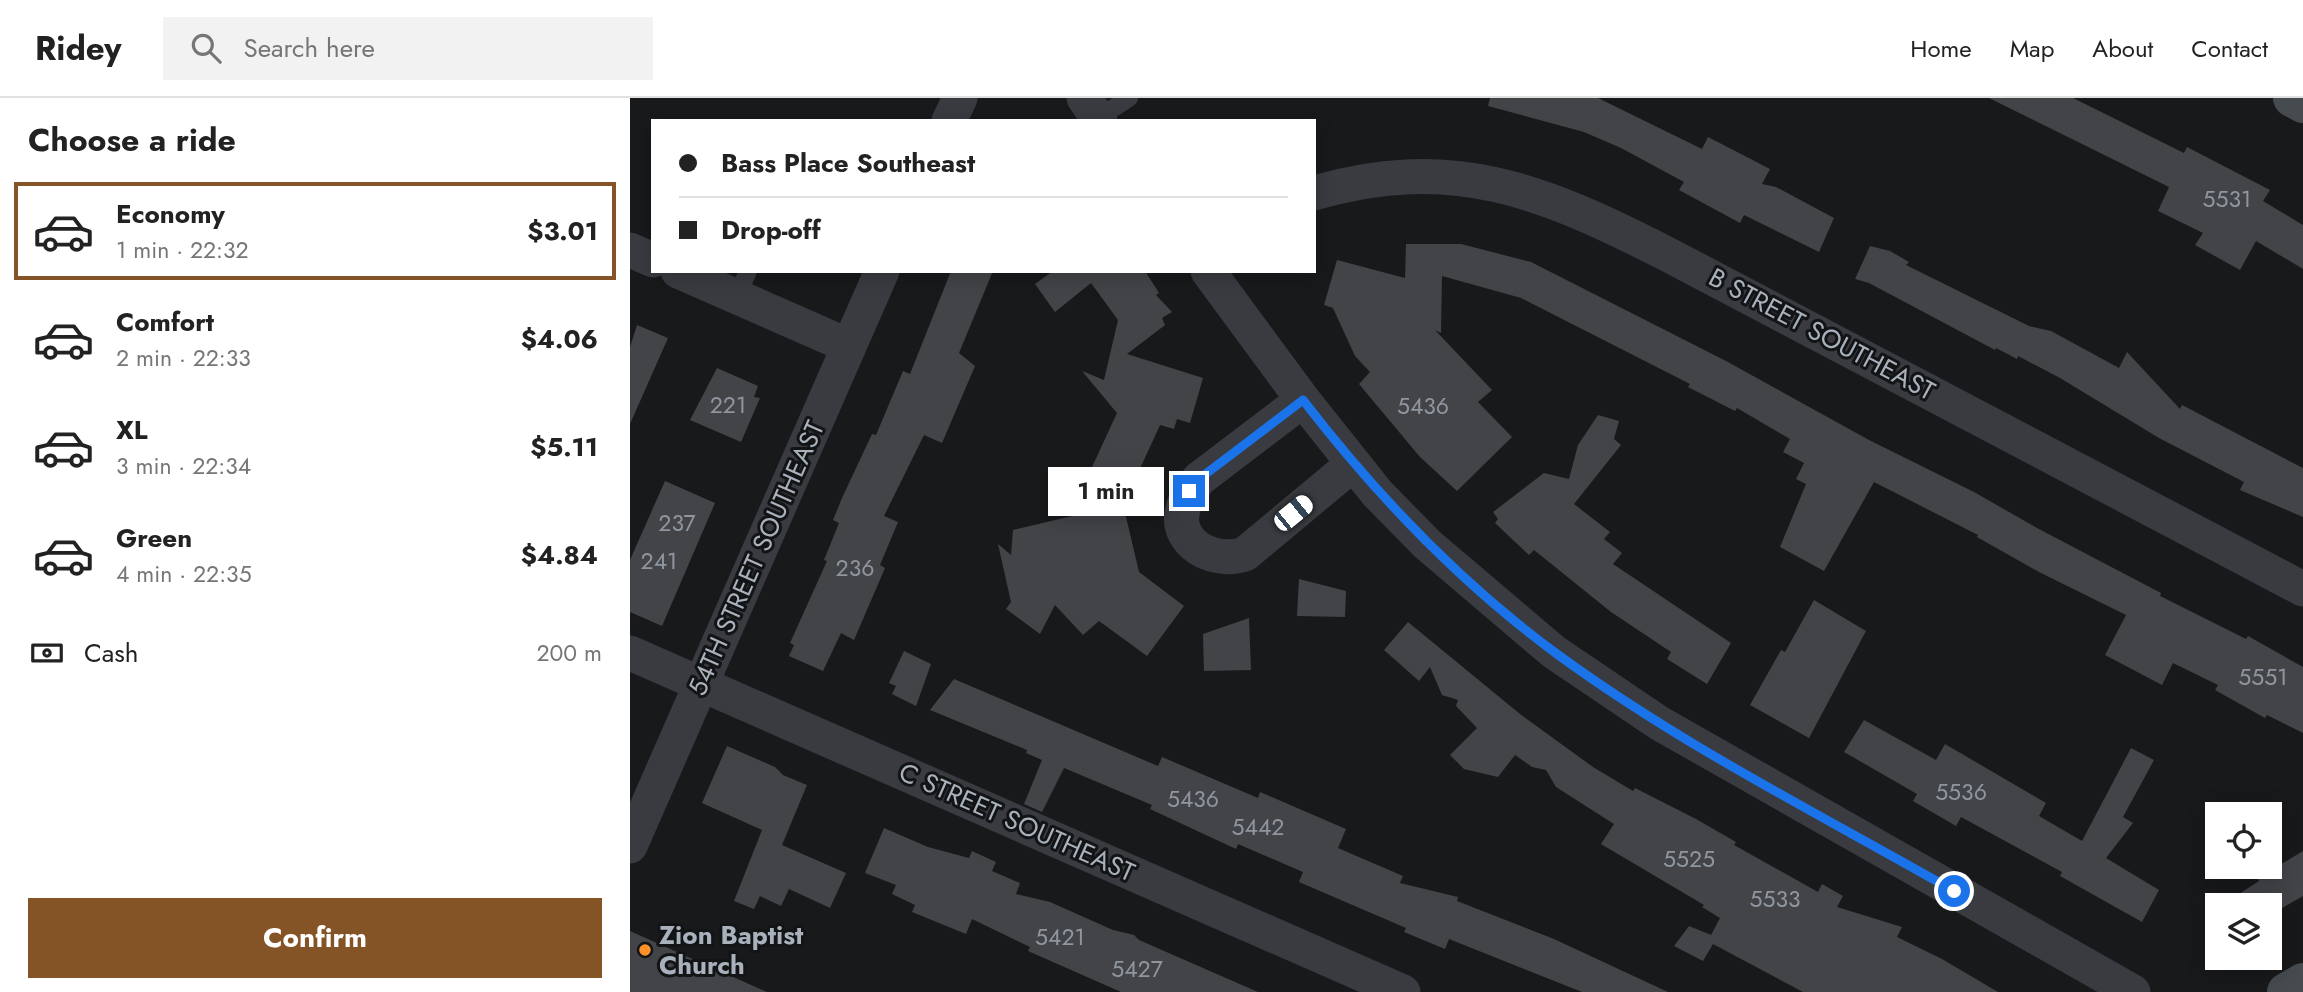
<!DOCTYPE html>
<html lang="en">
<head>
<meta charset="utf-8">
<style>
  :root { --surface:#fff; --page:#f2f2f2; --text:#222; --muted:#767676; --line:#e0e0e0; --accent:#855426 }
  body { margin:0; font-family:Jost,sans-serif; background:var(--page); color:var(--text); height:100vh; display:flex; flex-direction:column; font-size:26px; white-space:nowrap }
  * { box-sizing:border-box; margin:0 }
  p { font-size:23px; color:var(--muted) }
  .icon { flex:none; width:38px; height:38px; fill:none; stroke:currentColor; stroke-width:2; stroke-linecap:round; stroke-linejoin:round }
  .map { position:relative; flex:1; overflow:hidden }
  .sheet { display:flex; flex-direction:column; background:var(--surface); width:630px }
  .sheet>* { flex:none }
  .guide { position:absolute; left:21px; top:21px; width:665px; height:154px; border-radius:0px; box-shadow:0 4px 18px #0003; display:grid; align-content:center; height:154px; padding:0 28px; background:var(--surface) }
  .tools { position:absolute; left:1575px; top:704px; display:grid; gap:14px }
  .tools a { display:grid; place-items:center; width:77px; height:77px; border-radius:0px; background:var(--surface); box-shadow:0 4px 18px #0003; font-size:35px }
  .end { position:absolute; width:32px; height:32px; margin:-16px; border:9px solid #1a73e8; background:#fff; box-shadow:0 0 0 4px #fff }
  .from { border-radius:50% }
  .bubble { position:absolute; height:49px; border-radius:0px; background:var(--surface); box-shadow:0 4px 18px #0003; font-size:23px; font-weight:700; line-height:49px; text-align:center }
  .car { position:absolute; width:21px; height:42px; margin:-21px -10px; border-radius:9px; box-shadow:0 0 5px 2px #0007; background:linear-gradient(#fff 24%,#345 0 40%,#fff 0 76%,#345 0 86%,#fff 0) }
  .guide b { display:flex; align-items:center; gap:24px; height:66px; font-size:26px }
  .guide b+b { border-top:2px solid var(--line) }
  .guide i { width:18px; height:18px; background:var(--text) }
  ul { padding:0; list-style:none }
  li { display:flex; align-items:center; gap:21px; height:98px; margin:0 14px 10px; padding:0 14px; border:4px solid transparent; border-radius:0px }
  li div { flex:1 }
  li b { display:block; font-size:26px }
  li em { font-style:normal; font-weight:700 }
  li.on { border-color:var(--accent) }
  li>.icon { width:63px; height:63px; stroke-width:1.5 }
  h2 { padding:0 28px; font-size:32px; line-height:84px }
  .pay { display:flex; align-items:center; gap:18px; height:77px; padding:0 28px; font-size:26px }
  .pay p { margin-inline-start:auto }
  .cta { display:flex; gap:14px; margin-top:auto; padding:14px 28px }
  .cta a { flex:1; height:80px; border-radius:0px; background:var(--accent); color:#fff; font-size:28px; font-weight:700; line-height:80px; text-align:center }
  header { display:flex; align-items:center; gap:42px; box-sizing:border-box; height:98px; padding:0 35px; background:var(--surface); border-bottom:2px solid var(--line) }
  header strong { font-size:33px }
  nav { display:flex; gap:38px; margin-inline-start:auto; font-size:24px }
  .search { width:490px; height:63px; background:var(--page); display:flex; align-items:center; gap:18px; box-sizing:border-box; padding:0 24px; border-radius:0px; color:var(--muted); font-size:26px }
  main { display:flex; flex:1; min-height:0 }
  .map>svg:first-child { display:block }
  .building { fill:#424448 }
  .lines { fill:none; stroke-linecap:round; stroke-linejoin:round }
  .lane { stroke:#393b40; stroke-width:18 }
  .street { stroke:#393b40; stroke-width:35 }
  .secondary { stroke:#464b50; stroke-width:38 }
  .route { stroke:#1a73e8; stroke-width:9 }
  .poi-dot { fill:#ff912c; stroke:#131416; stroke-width:2.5 }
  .labels { text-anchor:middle; stroke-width:6; stroke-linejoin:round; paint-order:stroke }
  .number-label { font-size:23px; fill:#8f969f }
  .street-label { font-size:26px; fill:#a9b2bc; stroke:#131416 }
  .poi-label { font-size:26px; font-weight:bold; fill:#a9b2bc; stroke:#131416; text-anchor:start }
</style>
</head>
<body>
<header>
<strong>Ridey</strong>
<div class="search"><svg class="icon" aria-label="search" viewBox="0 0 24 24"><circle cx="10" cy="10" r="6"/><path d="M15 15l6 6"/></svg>Search here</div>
<nav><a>Home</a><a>Map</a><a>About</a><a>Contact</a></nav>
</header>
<main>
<section class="sheet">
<h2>Choose a ride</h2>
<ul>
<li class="on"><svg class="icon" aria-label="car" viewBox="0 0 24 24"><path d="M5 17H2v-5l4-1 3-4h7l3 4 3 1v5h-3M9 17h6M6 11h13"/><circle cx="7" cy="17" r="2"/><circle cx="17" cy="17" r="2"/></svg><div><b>Economy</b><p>1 min · 22:32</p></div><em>$3.01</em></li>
<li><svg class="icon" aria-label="car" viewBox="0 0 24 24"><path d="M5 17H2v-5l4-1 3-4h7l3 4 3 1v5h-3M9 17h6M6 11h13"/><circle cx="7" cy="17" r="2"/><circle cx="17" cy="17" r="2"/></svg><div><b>Comfort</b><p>2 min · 22:33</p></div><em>$4.06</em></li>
<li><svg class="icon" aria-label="car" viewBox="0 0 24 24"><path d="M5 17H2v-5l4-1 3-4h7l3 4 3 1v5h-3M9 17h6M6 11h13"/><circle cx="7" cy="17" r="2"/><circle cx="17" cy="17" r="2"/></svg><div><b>XL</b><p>3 min · 22:34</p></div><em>$5.11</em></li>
<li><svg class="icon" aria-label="car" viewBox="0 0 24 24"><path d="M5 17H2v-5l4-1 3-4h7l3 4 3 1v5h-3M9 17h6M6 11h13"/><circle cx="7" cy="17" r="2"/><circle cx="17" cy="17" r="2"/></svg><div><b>Green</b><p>4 min · 22:35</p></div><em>$4.84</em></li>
</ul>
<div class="pay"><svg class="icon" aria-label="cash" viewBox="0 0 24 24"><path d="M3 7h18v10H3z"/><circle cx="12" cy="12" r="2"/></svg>Cash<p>200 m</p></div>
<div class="cta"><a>Confirm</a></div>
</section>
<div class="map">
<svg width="1673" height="894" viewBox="0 0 1673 894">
  <rect width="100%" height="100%" fill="#18191b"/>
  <!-- building -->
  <g class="building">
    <path d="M860,0H968L1072,51L1078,39L1140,71L1132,86L1146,89L1204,120L1189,154L1114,117L1110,125L1049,92L1054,84L991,50L954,34L858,8Z"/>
    <path d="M1359,0H1443L1554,55L1557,49L1640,92L1633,103L1673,127V171L1626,143L1610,172L1565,147L1573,135L1528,113L1539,89Z"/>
    <path d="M776,146H831L901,164L1096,263L1239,342L1344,394L1407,430L1531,495L1530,498L1616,541L1618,538L1673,569V635L1637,617L1635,620L1585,592L1588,587L1543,565L1532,587L1475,557L1496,517L1409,474L1347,439L1348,437L1244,384L1194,473L1150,449L1176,386L1166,381L1174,365L1153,354L1160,341L1107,310L1105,313L1058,289L1060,286L891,200L812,178L811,235L805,232L862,292L848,304L882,339L827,393L790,359L729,286L740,274L725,258L703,210L694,207L707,162L775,180Z"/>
    <path d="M1240,148L1260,153L1279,164L1276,167L1399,228L1421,233L1489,270L1497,254L1550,311L1552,307L1673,370V419L1610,392L1614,384L1529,340L1430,280L1388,258L1387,261L1366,250L1365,252L1239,185L1225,181Z"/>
    <path d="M321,173H363L329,255L345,268L312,345L294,337L254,418L268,424L250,467L255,470L224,542L211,535L193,573L159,558L164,547L160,545L197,463L194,462L209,425L203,422L212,400L242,336L246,337L273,273L280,276Z"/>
    <path d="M423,173H515L529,195L526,197L542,214L532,220L535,227L497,256L573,280L560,325L547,321L544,331L530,327L497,399L456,382L487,315L452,273L474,282L488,222L461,185L425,214L405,186Z"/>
    <path d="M7,227L38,240L0,326V249Z"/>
    <path d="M87,270L128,288L124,299L130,300L111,344L60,322Z"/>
    <path d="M968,317L989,323L984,341L991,347L944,406L980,434L974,441L992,455L983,466L1101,545L1077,586L1037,561L1041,554L981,514L904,452L899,457L865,425L868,421L863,414L914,375L939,381L948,347Z"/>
    <path d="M35,383L85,405L32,528L0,514V462Z"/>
    <path d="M493,406L509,474L554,508L517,558L469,523L453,537L425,507L410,536L376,511L381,504L368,446L381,457L383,432Z"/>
    <path d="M669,481L716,493L715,519L667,518Z"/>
    <path d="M1184,502L1236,533L1179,640L1120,607L1151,552L1155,554Z"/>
    <path d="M619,520L621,572L574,573L573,536Z"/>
    <path d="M778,524L890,616L963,669L1003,693L1005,690L1066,721L1106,744L1104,747L1188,794L1192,786L1213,798L1207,809L1272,829L1267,839L1312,861L1368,894H1173L1083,846L1073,863L1044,848L1059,828L1081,837L1090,820L1072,809L1074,807L971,746L984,726L926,689L916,672L902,669L885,657L868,679L834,671L820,657L847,630L826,608L828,602L812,597L800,569L789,583L754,552Z"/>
    <path d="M274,553L301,566L286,608L262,596L266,588L259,585Z"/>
    <path d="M324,581L528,668L532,659L628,700L630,694L716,731L708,750L773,778L770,785L828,799L827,803L924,841L1038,894H952L819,841L815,851L774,834L776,830L669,784L673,774L608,746L606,751L520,711L522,707L434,670L412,714L394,706L412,662L396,655L397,652L300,612Z"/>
    <path d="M1234,622L1306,662L1315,646L1416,705L1409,718L1452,743L1501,650L1524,662L1493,719L1503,725L1476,760L1529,792L1512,824L1430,778L1432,774L1331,719L1326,728L1283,703L1287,696L1214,654Z"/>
    <path d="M97,648L145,669L153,677L177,687L152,747L216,775L200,810L159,791L151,808L130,798L124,811L104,803L132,732L72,705Z"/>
    <path d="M254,730L298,749L339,760L342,753L366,764L362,773L390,785L386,796L420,804L483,832L504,837L509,842L628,894H491L398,853L400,849L342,821L336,836L282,814L285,807L262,796L266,787L235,775Z"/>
    <path d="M1673,753V798L1647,813L1643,807H1592L1629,783L1620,768H1648Z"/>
    <path d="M0,833L137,894H0Z"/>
  </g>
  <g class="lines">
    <!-- lane -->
    <g class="lane">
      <path d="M468,20L499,0"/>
      <path d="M107,199L118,173"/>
    </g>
    <!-- street -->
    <g class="street">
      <path d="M454,0L470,23"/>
      <path d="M319,23L330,0"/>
      <path d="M684,95C823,55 913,93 1035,155L1673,491"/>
      <path d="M0,152L23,162"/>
      <path d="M48,173L219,248"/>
      <path d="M578,173L673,302L747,395L797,446L924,554L1029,625L1503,894"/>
      <path d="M673,302L569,381C560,393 549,410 552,427C558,454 592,464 615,456L723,366"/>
      <path d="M0,555L773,894"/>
      <path d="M0,748L252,173"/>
    </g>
    <!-- secondary -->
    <g class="secondary">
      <path d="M1662,0L1673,6"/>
      <path d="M1656,894L1673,884"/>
    </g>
  </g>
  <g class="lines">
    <!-- route -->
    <path class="route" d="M559,393L569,381L673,302C747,398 829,484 927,556C1051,647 1191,717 1324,793"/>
  </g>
  <!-- markers -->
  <circle class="poi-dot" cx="15" cy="852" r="7"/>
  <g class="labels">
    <!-- number labels -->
    <g class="number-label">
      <text x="1597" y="109">5531</text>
      <text x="98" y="315">221</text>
      <text x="793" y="316">5436</text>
      <text x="47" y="433">237</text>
      <text x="29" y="471">241</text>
      <text x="225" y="478">236</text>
      <text x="1633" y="587">5551</text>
      <text x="1331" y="702">5536</text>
      <text x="563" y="709">5436</text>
      <text x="628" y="737">5442</text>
      <text x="1059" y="769">5525</text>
      <text x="1145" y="809">5533</text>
      <text x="430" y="847">5421</text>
      <text x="507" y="879">5427</text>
    </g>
    <!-- street labels -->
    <g class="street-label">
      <text transform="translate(1192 236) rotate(28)" y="9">B STREET SOUTHEAST</text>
      <text transform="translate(126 460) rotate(-66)" y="9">54TH STREET SOUTHEAST</text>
      <text transform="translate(387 724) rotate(24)" y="9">C STREET SOUTHEAST</text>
    </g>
    <!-- poi labels -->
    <g class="poi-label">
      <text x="29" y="846">Zion Baptist<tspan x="29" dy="30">Church</tspan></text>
    </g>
  </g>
</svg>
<div class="tools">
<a><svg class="icon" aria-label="locate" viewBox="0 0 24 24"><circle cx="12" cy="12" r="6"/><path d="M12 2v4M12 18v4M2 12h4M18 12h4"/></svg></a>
<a><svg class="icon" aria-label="layers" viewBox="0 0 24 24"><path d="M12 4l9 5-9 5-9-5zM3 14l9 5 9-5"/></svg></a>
</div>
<i class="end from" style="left:1324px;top:793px"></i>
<i class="end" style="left:559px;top:393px"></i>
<div class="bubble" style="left:418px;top:369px;width:116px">1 min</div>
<i class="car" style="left:663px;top:415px;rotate:51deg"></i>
<div class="guide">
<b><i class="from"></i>Bass Place Southeast</b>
<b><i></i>Drop-off</b>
</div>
</div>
</main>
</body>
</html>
